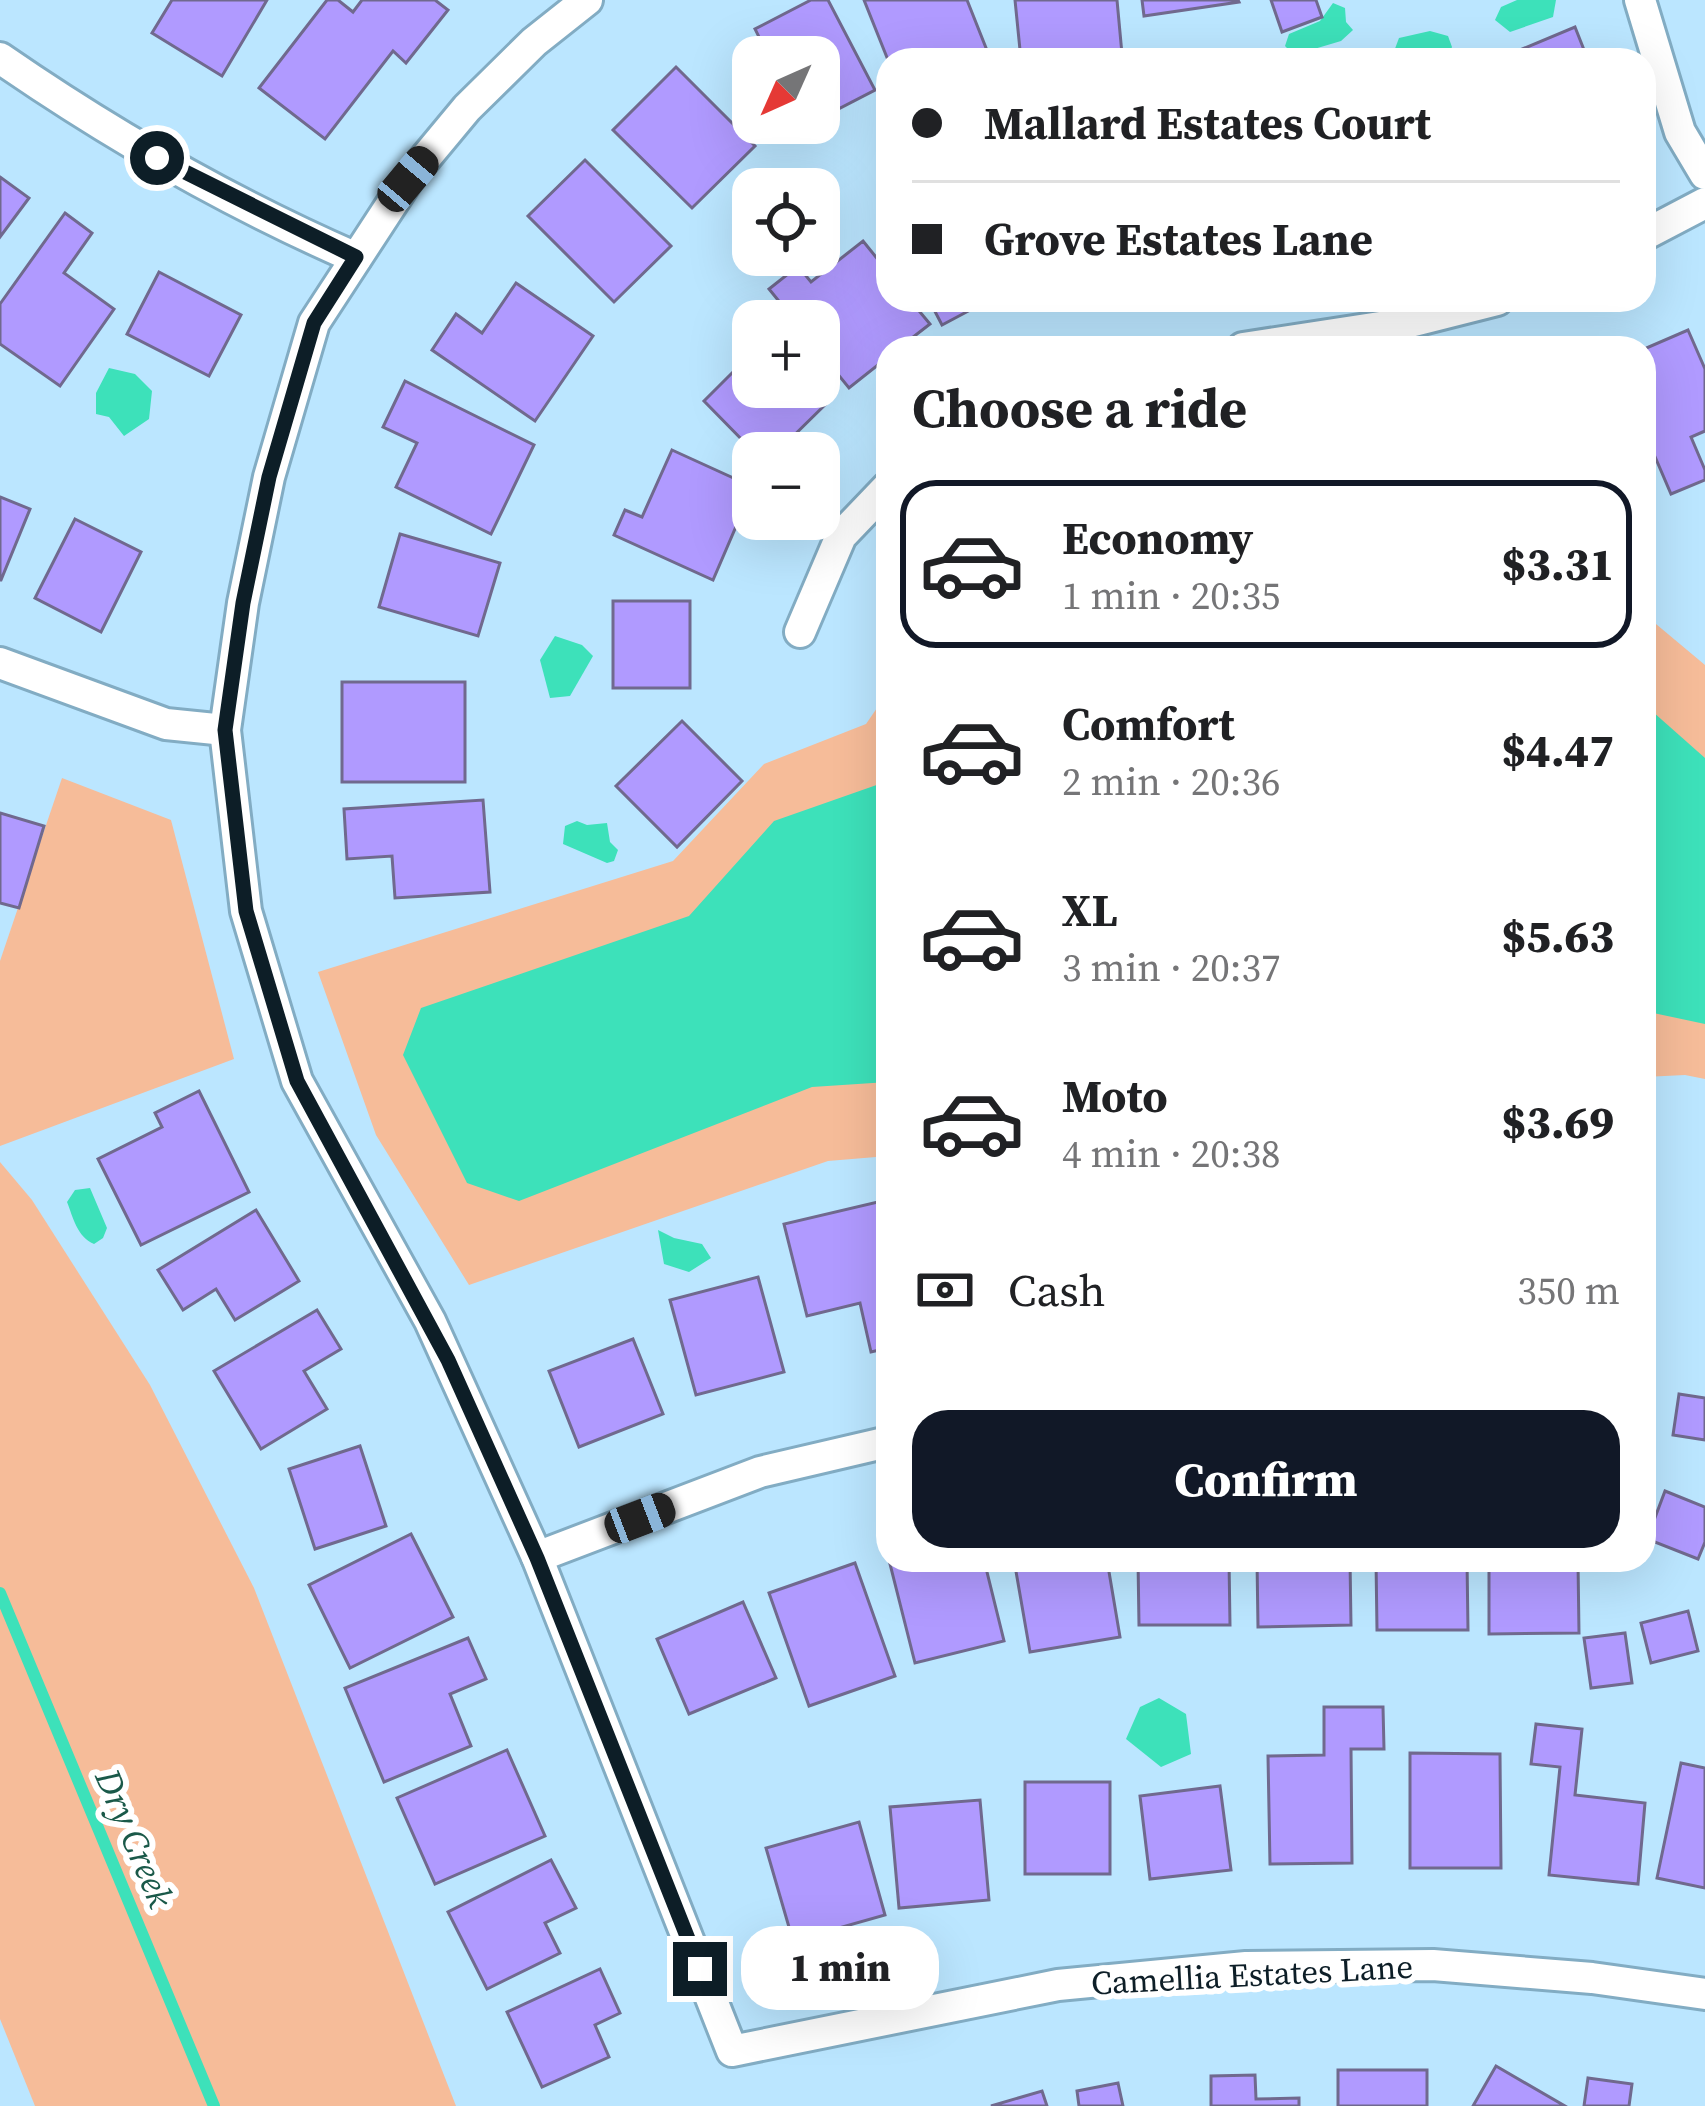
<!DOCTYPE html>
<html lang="en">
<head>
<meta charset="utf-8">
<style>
  :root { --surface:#fff; --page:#f6f6f6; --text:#202124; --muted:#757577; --line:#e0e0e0; --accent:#111827 }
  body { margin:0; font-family:"Source Serif 4",serif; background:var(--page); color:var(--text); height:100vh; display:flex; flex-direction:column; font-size:45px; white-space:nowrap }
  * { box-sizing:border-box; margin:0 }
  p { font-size:39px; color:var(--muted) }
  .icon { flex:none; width:66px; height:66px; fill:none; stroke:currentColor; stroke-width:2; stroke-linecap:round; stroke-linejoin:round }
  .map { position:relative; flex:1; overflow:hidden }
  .sheet { position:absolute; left:876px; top:336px; width:780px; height:1236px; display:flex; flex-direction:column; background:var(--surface); border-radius:36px; box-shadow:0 12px 48px #0002 }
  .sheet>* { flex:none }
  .top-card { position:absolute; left:876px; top:48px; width:780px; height:264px; border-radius:36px; box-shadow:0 12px 48px #0002; display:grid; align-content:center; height:264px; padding:0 36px; background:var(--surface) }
  .needle { width:78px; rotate:225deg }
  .buttons { position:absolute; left:732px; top:36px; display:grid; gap:24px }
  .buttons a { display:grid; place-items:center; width:108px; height:108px; border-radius:24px; background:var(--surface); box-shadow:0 12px 48px #0002; font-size:60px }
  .end { position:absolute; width:54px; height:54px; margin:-27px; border:15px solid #0d1e27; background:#fff; box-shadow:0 0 0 6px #fff }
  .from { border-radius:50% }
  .bubble { position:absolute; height:84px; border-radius:36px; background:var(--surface); box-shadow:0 12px 48px #0002; font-size:39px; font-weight:800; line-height:84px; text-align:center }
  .car { position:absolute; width:36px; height:72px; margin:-36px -18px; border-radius:15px; box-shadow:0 0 9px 3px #0007; background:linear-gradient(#222 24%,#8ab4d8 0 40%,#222 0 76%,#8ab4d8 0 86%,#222 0) }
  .top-card b { display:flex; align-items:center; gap:42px; height:114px; font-size:45px }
  .top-card b+b { border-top:3px solid var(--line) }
  .top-card i { width:30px; height:30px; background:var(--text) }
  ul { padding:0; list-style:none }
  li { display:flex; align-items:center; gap:36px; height:168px; margin:0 24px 18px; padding:0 12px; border:6px solid transparent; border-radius:36px }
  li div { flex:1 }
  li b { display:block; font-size:45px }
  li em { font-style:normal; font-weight:800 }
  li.active { border-color:var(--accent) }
  li>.icon { width:108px; height:108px; stroke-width:1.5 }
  h2 { padding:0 36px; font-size:54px; line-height:144px }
  .pay { display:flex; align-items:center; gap:30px; height:132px; padding:0 36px; font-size:45px }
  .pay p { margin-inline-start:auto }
  .primary-button { display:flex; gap:24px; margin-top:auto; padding:24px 36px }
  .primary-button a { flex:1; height:138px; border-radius:36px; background:var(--accent); color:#fff; font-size:48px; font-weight:800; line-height:138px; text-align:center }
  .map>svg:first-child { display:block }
  .green { fill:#f6bc99 }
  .water { fill:#3de1ba }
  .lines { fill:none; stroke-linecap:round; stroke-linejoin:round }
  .stream { stroke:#3de1ba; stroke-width:12 }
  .building { fill:#b09aff; stroke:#70698e; stroke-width:3 }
  .street-casing { stroke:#82acc3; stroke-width:36 }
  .street { stroke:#fff; stroke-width:30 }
  .route { stroke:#0d1e27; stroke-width:15 }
  .labels { text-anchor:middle; stroke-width:12; stroke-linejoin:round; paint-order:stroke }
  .street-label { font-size:33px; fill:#0d1e27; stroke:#fff }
  .water-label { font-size:36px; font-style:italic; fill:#1a5949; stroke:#fff }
</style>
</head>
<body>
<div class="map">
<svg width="1705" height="2106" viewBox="0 0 1705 2106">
  <rect width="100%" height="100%" fill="#bbe6ff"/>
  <!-- green -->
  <g class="green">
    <path d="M1644,614L1705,665V1079L1685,1075L1644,1077Z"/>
    <path d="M888,692V1156L828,1161L469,1285L376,1135L318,972L673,861L764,764L866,724Z"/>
    <path d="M62,778L171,820L234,1059L0,1146V961Z"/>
    <path d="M0,1162L32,1200L150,1385L254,1588L456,2106H35L0,2019Z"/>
  </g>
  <!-- water -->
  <g class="water">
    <path d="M1517,0H1556L1553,17L1510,32L1495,20L1501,7Z"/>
    <path d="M1333,3L1345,8L1346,22L1353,30L1341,41L1294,55L1285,46L1289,34L1320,21Z"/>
    <path d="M1430,31L1448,36L1452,47L1446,60H1398L1393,54L1399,38Z"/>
    <path d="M109,368L135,374L152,391L149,419L124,436L109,417L96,414V393Z"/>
    <path d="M555,636L582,645L593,656L570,696L550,698L540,660Z"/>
    <path d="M1644,704L1705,758V1024L1644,1011Z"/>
    <path d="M888,781V1082L812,1087L519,1201L467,1183L403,1055L421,1008L689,916L774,821Z"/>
    <path d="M577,821L587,825L607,823L610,842L618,850L614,861L607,863L563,844L565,826Z"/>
    <path d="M90,1188L107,1228L103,1238L94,1244C77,1237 73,1217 67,1202L75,1190Z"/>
    <path d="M658,1230L674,1238L702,1244L711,1258L689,1272L664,1264Z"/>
    <path d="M1159,1698L1186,1714L1191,1754L1161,1767L1126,1739L1140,1707Z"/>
  </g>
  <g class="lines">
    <!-- stream -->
    <path class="stream" d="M0,1593L214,2106"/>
  </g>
  <!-- building -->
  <g class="building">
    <path d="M172,0H267L222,76L152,33Z"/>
    <path d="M327,0H338L353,12L362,0H435L448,10L406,63L393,51L325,139L259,88Z"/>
    <path d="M811,0H828L875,90L819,119V57H769L755,29Z"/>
    <path d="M864,0H967L988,53L970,60H888Z"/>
    <path d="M1015,0H1117L1122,54L1021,60Z"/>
    <path d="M1142,0H1238L1239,2L1144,16Z"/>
    <path d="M1271,0H1316L1322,17L1282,32Z"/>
    <path d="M1575,27L1588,60H1496Z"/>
    <path d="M676,67L755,146L692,208L613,130Z"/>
    <path d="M585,160L671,246L614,302L528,216Z"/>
    <path d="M0,177L29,198L0,237Z"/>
    <path d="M65,213L92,233L64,273L114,309L60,386L0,344V304Z"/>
    <path d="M863,241L888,272V300H910L930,324L899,348H888V357L849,388L819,351V321H795L769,289L798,266L811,282Z"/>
    <path d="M159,272L241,315L209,376L127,334Z"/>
    <path d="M516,283L593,336L535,421L432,350L456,314L482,333Z"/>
    <path d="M929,300H989L942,325Z"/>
    <path d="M1688,330L1705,369V431L1691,437L1705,470V480L1671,494L1644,431V349Z"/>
    <path d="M753,352V387H819V381L834,396L776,453H755L704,401Z"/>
    <path d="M405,381L534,445L491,534L396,487L417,443L383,427Z"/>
    <path d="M672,450L753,487L713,580L614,535L625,510L642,517Z"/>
    <path d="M0,497L30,509L1,580H0Z"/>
    <path d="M75,519L141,552L101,632L35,598Z"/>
    <path d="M400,534L500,563L478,636L379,607Z"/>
    <rect x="613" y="601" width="77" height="87"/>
    <rect x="342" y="682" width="123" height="100"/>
    <path d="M682,721L742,781L677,847L616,786Z"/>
    <path d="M483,800L490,892L395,898L392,856L347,859L344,809Z"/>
    <path d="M0,813L44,826L19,908L0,903Z"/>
    <path d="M199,1091L249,1192L141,1245L98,1159L162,1127L155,1113Z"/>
    <path d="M882,1201L888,1225V1348L871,1352L860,1303L807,1316L784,1224Z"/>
    <path d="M256,1210L299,1281L235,1320L216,1289L183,1310L158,1270Z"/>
    <path d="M758,1277L784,1372L696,1395L670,1300Z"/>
    <path d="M317,1310L341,1349L304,1371L327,1409L261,1449L214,1371Z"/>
    <path d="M633,1339L663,1414L579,1447L549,1371Z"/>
    <path d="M1679,1394L1705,1398V1440L1673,1435Z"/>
    <path d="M360,1446L386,1526L315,1549L289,1469Z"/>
    <path d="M1665,1491L1705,1507V1542L1698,1559L1647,1539Z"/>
    <path d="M411,1534L453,1617L350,1668L309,1585Z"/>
    <path d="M889,1560H984L1004,1641L915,1663Z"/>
    <path d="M1014,1560H1107L1120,1637L1030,1652Z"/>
    <path d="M1138,1560H1229L1230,1625H1139Z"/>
    <path d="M1257,1560H1350L1351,1625L1258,1627Z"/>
    <path d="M1376,1560H1467L1468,1630H1377Z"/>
    <path d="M1489,1561L1578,1562L1579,1633L1489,1634Z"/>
    <path d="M855,1563L895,1676L809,1706L769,1593Z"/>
    <path d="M743,1602L776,1678L689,1714L657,1639Z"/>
    <path d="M1688,1611L1698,1651L1651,1663L1641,1623Z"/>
    <path d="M1625,1633L1632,1683L1591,1688L1584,1638Z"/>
    <path d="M468,1638L486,1679L450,1694L471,1746L384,1782L345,1688Z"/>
    <path d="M1324,1707H1383L1384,1749H1351L1352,1863L1270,1864L1268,1756L1324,1755Z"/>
    <path d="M1536,1724L1582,1729L1575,1795L1645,1803L1638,1884L1549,1875L1560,1767L1531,1764Z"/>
    <path d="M507,1750L545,1836L435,1884L397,1798Z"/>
    <path d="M1410,1753L1500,1754L1501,1868H1410Z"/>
    <path d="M1681,1763L1705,1768V1888L1657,1878Z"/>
    <rect x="1025" y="1782" width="85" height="92"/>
    <path d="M1220,1786L1231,1870L1150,1879L1140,1796Z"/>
    <path d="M980,1800L989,1900L899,1908L890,1807Z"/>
    <path d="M859,1822L885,1915L793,1941L766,1848Z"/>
    <path d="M551,1860L576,1908L545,1923L560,1953L487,1989L448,1912Z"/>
    <path d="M600,1969L620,2013L595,2025L609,2057L542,2087L507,2012Z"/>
    <path d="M1496,2066L1565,2106H1473Z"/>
    <rect x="1338" y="2070" width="89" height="36"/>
    <path d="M1255,2075L1256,2099L1299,2098V2106H1211V2076Z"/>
    <path d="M1588,2078L1632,2084L1629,2106H1584Z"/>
    <path d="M1118,2083L1123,2106H1079L1077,2091Z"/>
    <path d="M1042,2091L1047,2106H991Z"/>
  </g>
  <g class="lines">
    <!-- street casing -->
    <g class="street-casing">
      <g id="street">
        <path d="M587,0L534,42L467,108L408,179L314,323L269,477L243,603L225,730L246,911L297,1081L430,1321L537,1557L732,2051L1058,1985L1246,1967L1433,1965L1592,1978L1705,1994"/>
        <path d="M1640,0L1680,132L1705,174"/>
        <path d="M0,58C113,136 230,203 356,258"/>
        <path d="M1644,235L1705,203"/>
        <path d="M1243,348L1406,323L1497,300"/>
        <path d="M800,632L841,536L888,487"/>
        <path d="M0,663L166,724L225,730"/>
        <path d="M537,1557L760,1472L888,1442"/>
      </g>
    </g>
    <!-- street -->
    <use href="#street" class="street"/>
  </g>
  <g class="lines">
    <!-- route -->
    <path class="route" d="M157,158L356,257L314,323L269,477L243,603L225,730L246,911L297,1081L448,1360L537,1558L700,1969"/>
  </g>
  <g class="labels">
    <!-- street labels -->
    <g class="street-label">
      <text transform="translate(1252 1974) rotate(-3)" y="12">Camellia Estates Lane</text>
    </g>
    <!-- water labels -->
    <g class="water-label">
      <text transform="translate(135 1838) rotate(67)" y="13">Dry Creek</text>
    </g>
  </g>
</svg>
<div class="buttons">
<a><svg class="needle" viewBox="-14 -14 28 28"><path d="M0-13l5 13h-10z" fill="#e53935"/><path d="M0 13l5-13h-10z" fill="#757577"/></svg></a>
<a><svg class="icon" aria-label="locate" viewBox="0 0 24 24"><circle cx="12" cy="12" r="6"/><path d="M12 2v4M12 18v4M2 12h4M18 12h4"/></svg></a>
<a>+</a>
<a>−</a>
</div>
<i class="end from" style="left:157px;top:158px"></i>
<i class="end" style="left:700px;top:1969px"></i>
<div class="bubble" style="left:741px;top:1926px;width:198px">1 min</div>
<i class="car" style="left:408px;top:179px;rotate:40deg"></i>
<i class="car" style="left:640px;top:1518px;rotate:69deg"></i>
<div class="top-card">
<b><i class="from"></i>Mallard Estates Court</b>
<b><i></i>Grove Estates Lane</b>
</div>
<section class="sheet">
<h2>Choose a ride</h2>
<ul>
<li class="active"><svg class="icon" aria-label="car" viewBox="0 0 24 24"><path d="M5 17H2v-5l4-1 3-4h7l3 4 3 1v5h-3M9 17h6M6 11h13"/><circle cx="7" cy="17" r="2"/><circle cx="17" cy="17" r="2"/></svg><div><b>Economy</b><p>1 min · 20:35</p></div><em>$3.31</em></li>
<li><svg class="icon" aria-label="car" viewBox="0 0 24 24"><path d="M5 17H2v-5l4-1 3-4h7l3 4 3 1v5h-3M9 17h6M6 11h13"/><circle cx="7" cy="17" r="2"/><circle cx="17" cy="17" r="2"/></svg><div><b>Comfort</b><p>2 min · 20:36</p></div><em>$4.47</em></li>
<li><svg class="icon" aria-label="car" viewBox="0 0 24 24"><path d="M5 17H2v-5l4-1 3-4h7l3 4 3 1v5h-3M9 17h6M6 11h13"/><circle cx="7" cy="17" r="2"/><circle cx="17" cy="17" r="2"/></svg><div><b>XL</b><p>3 min · 20:37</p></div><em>$5.63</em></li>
<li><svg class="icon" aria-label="car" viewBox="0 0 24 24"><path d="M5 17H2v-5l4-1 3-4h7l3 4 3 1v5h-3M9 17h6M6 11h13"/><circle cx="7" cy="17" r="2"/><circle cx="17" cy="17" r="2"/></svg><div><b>Moto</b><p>4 min · 20:38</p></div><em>$3.69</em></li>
</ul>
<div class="pay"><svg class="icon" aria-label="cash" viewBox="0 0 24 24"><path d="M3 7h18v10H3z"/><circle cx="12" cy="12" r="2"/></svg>Cash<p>350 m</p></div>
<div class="primary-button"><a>Confirm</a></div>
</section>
</div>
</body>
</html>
